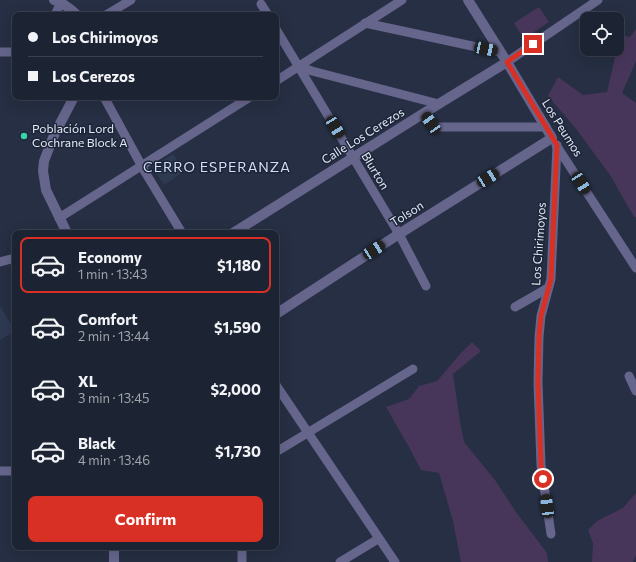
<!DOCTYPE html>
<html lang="en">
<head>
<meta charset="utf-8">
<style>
  :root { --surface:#1c2332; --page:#252b3a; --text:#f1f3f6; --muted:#a0a4ac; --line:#3a404d; --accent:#d93025 }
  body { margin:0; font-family:Commissioner,sans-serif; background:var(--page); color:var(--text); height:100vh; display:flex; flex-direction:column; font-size:15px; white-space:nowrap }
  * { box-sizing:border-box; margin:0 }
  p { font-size:13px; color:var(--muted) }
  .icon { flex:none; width:22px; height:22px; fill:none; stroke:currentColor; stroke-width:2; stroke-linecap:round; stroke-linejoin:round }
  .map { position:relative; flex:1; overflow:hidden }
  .side { position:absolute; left:12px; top:230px; width:267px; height:320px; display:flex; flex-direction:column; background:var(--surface); border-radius:8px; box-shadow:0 4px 16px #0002,0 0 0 1px var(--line) }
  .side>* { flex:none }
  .banner { position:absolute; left:12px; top:12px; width:267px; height:88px; border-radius:8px; box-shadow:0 4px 16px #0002,0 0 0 1px var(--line); display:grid; align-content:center; height:88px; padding:0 16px; background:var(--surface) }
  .tools { position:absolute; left:580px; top:12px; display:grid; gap:8px }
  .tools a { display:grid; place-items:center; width:44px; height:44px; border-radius:8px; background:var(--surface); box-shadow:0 4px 16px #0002,0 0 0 1px var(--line); font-size:20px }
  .end { position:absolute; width:18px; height:18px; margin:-9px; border:5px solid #d93025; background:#fff; box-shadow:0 0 0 2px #fff }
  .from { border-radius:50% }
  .car { position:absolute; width:12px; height:24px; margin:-12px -6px; border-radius:5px; box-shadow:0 0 3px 1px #0007; background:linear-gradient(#222 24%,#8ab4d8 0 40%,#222 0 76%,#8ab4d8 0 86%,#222 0) }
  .banner b { display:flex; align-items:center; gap:14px; height:38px; font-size:15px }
  .banner b+b { border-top:1px solid var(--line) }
  .banner i { width:10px; height:10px; background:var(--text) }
  ul { padding:7px 0 0; list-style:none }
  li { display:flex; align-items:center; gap:12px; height:56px; margin:0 8px 6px; padding:0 8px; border:2px solid transparent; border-radius:8px }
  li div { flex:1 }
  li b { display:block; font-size:15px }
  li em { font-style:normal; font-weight:700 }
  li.on { border-color:var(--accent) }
  li>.icon { width:36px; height:36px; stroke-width:1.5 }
  .cta { display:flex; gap:8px; margin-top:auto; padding:8px 16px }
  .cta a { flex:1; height:46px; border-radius:8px; background:var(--accent); color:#fff; font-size:16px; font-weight:700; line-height:46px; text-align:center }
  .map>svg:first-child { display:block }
  .built { fill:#2e3952 }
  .green { fill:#47365a }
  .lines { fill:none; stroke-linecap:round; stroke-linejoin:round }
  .minor { stroke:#66658c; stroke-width:9 }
  .tertiary { stroke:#66658c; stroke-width:10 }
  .route { stroke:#d93025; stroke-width:5 }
  .poi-dot { fill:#36d4a7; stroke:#1d2539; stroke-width:1.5 }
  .labels { text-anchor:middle; stroke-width:3; stroke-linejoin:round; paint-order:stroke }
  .street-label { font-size:12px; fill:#e3eaf7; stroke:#1d2539 }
  .poi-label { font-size:12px; fill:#e3eaf7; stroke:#1d2539; text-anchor:start }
  .quarter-label { font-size:14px; letter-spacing:1px; fill:#d2def8; stroke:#1d2539 }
</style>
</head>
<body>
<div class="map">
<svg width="636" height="562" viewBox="0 0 636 562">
  <rect width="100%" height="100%" fill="#262f43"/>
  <!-- built -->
  <g class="built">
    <path d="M173,154L185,171L164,185L152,167Z"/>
    <path d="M0,306L15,331L0,340Z"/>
  </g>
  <!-- green -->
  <g class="green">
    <path d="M539,7L549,22L524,39L514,23Z"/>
    <path d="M636,29V61L622,93L636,103V217H634L610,175L577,130L548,96L558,77L583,95L607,92L616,53L621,35L630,37Z"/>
    <path d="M472,342L481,351L453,374L460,422L464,442L495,480L516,512L547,553L548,562H461L453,521L439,473L421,470L410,449L386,407L409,399L419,386L437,381L460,354Z"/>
    <path d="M636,493V555L633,562H592L593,543L588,530L597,521L623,508Z"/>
  </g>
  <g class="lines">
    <!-- minor -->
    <g class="minor">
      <path d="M261,4L268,15"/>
      <path d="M55,15L61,2"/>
      <path d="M106,15L131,0"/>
      <path d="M365,23L500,52"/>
      <path d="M276,29L399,234L426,286"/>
      <path d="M0,52H15"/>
      <path d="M507,62L598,0"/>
      <path d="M298,66L312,71L439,104"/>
      <path d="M276,81L402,0"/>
      <path d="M104,97L145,172L182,233"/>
      <path d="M424,113L431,123L437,127H546"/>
      <path d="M556,145L636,268"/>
      <path d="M59,218L250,97"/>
      <path d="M0,262L15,258"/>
      <path d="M515,307L548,288"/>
      <path d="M629,376L636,391"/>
      <path d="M276,385L395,562"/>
      <path d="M276,452L413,369"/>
      <path d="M0,471H15"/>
      <path d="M551,534L541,465L538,382L539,337L541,316L551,279L557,145"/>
      <path d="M242,562V547"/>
      <path d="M340,562L378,539"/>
    </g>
    <!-- tertiary -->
    <g class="tertiary">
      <path d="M54,0C63,3 70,8 77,15"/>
      <path d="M67,233L46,190L43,171L44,161L54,135L74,97"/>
      <path d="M233,233L424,113L507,62"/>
      <path d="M276,314L399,234L552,138L507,62L468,0"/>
      <path d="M114,562V547"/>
    </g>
  </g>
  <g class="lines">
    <!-- route -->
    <path class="route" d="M533,44L507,62L557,145L551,279L541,316L539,337L538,382L541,465L543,479"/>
  </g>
  <!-- markers -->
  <circle class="poi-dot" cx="24" cy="136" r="4"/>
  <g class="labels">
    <!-- street labels -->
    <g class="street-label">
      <text transform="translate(562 128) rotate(58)" y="4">Los Peumos</text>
      <text transform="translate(363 136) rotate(-32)" y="4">Calle Los Cerezos</text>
      <text transform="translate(375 171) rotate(59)" y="4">Blurton</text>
      <text transform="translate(407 214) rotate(-32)" y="4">Tolson</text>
      <text transform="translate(539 244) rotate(-86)" y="4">Los Chirimoyos</text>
    </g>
    <!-- poi labels -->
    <g class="poi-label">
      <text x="32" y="133">Población Lord<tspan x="32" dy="14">Cochrane Block A</tspan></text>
    </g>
    <!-- quarter labels -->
    <g class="quarter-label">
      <text x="217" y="172">CERRO ESPERANZA</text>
    </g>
  </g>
</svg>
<div class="tools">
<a><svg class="icon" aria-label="locate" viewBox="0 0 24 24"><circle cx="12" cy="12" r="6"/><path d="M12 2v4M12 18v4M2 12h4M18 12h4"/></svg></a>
</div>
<i class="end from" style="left:543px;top:479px"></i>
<i class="end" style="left:533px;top:44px"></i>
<i class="car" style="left:486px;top:49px;rotate:102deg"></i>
<i class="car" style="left:431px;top:123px;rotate:325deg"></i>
<i class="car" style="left:335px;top:127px;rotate:149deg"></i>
<i class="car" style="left:488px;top:178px;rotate:58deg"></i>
<i class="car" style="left:581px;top:183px;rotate:147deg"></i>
<i class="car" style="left:374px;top:250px;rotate:57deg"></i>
<i class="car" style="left:547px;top:506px;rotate:353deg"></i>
<div class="banner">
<b><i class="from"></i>Los Chirimoyos</b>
<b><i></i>Los Cerezos</b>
</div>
<section class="side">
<ul>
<li class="on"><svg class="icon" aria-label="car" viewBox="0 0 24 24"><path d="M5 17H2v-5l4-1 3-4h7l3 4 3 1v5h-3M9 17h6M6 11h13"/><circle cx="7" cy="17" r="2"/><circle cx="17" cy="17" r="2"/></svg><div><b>Economy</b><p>1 min · 13:43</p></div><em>$1,180</em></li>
<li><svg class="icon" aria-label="car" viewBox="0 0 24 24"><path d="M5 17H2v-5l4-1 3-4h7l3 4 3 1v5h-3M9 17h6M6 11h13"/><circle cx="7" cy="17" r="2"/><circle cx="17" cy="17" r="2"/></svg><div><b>Comfort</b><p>2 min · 13:44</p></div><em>$1,590</em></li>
<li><svg class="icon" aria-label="car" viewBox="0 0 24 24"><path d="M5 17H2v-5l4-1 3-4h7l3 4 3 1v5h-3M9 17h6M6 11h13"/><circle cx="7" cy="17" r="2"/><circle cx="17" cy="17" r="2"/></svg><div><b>XL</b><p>3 min · 13:45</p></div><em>$2,000</em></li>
<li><svg class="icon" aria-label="car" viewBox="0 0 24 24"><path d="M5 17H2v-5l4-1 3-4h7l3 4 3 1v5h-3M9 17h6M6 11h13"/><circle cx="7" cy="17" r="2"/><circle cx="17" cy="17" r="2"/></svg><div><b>Black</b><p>4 min · 13:46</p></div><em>$1,730</em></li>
</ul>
<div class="cta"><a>Confirm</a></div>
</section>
</div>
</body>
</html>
